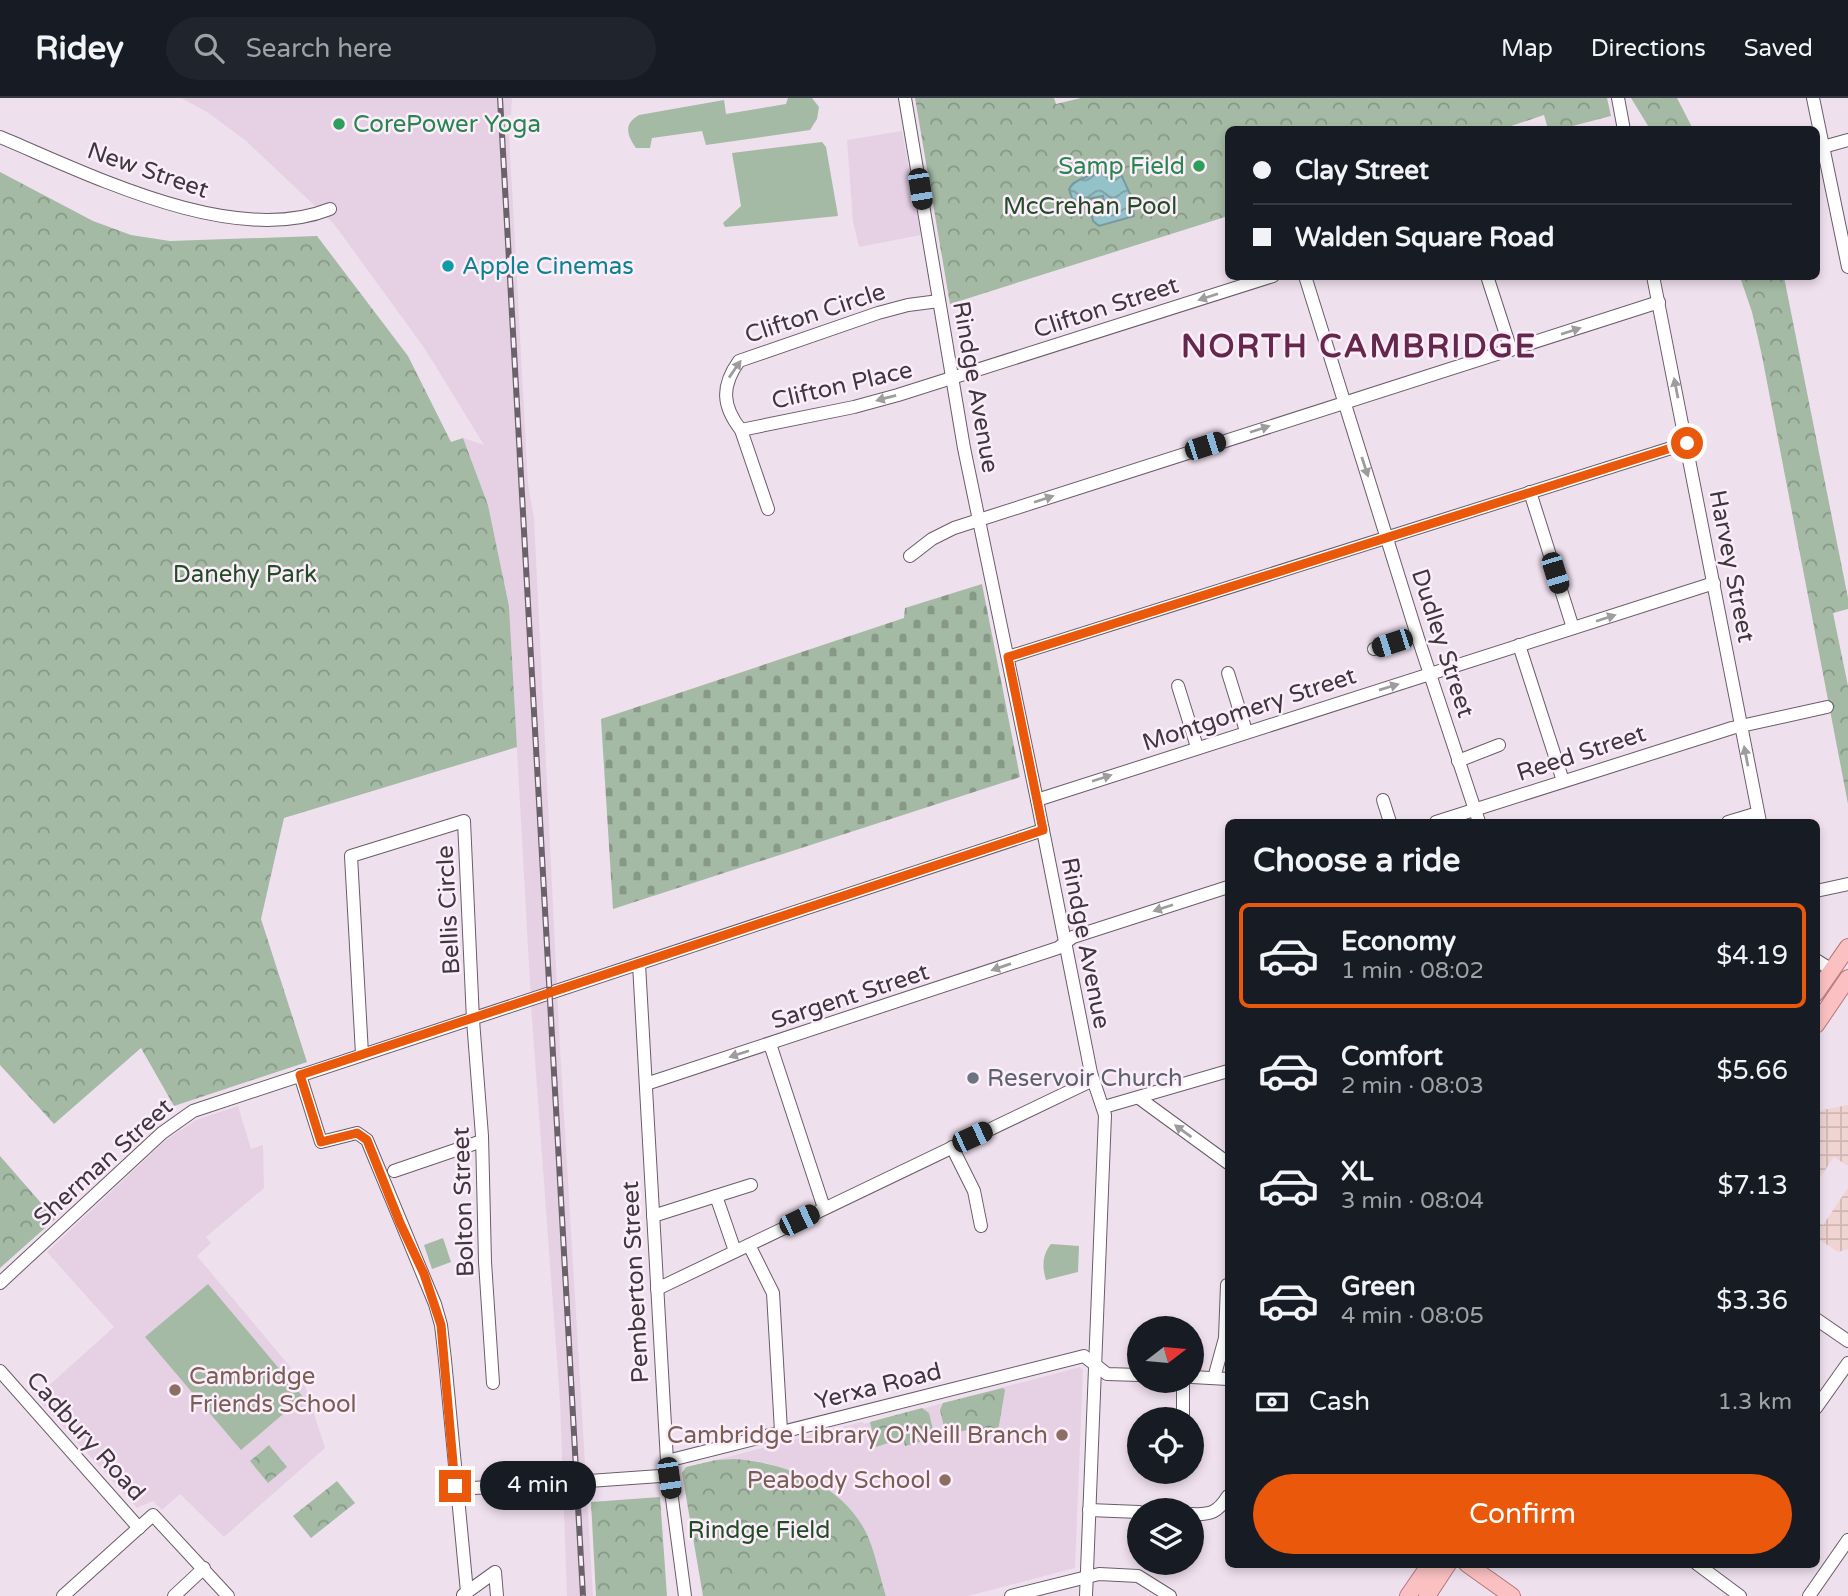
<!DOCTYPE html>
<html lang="en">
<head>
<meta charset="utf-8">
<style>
  :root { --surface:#171b24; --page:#20242c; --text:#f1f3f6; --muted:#9ea1a6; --line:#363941; --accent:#ea580c }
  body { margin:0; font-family:"Varela Round",sans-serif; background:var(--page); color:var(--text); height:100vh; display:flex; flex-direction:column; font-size:26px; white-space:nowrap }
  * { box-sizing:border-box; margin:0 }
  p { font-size:23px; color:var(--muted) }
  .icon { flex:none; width:38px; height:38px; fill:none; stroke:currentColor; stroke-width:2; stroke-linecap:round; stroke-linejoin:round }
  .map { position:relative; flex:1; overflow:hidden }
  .drawer { position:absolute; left:1225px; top:721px; width:595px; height:749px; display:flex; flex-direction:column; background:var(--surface); border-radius:10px; box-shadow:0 4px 10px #0003 }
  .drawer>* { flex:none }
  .hud { position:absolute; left:1225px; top:28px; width:595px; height:154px; border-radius:10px; box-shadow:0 4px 10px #0003; display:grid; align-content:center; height:154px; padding:0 28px; background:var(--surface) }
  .needle { width:46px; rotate:74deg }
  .tools { position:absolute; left:1127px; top:1218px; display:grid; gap:14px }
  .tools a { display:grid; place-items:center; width:77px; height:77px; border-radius:50%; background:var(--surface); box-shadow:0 4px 10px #0003; font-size:35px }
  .end { position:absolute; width:32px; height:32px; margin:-16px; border:9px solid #ea580c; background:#fff; box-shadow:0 0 0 4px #fff }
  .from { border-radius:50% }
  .bubble { position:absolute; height:49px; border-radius:24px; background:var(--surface); box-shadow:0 4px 10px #0003; font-size:23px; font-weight:600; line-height:49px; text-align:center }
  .car { position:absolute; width:21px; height:42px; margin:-21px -10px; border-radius:9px; box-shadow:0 0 5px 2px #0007; background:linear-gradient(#222 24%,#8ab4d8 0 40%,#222 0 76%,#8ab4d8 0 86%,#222 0) }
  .hud b { display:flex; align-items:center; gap:24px; height:66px; font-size:26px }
  .hud b+b { border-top:2px solid var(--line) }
  .hud i { width:18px; height:18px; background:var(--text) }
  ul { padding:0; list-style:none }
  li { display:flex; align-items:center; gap:21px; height:105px; margin:0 14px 10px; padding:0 14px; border:4px solid transparent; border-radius:10px }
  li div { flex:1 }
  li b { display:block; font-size:26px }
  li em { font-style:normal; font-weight:600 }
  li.selected { border-color:var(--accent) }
  li>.icon { width:63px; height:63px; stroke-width:1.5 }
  h2 { padding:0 28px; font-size:32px; line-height:84px }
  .pay { display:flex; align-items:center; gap:18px; height:77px; padding:0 28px; font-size:26px }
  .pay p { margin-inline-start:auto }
  .cta { display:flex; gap:14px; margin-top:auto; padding:14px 28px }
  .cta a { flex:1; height:80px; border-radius:42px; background:var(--accent); color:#fff; font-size:28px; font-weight:600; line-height:80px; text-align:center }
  header { display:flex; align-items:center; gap:42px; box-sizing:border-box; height:98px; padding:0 35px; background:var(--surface); border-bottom:2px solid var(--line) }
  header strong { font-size:33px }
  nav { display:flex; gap:38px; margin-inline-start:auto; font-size:24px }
  .search { width:490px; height:63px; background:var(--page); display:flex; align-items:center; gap:18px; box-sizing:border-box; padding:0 24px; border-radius:38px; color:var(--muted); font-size:26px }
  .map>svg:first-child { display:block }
  .built { fill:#e6d1e4 }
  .industrial { fill:url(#industrial-grid) }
  .green { fill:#a4baa4 }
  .cemetery { fill:url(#cemetery-stones) }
  .park { fill:url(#park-crowns) }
  .water { fill:url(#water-waves); stroke:#7a999f; stroke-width:2 }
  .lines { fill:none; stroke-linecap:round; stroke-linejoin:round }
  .minor-tunnel { stroke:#ccbecb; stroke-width:12; stroke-dasharray:12 6; stroke-linecap:butt }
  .minor-casing { stroke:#6a5d69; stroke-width:14 }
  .major-casing { stroke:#b77679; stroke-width:18 }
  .minor { stroke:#fff; stroke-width:12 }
  .major { stroke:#fbc1c2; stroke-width:16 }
  .rail-casing { stroke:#6a6269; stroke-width:6 }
  .rail { stroke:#fcedfb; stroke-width:3.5; stroke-dasharray:10; stroke-linecap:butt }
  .oneway { fill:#9e9c9e }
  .route { stroke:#ea580c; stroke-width:9 }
  .leisure-dot { fill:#2e9e5b; stroke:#fcedfb; stroke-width:2.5 }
  .culture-dot { fill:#0f9aa8; stroke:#fcedfb; stroke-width:2.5 }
  .worship-dot { fill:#6b7280; stroke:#fcedfb; stroke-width:2.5 }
  .education-dot { fill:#8d6e63; stroke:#fcedfb; stroke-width:2.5 }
  .labels { text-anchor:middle; stroke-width:5; stroke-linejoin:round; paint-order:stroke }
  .leisure-label { font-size:24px; fill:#27864d; stroke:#fcedfb; text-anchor:start }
  .street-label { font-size:24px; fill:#3e383d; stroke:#fcedfb }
  .park-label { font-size:24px; fill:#224c26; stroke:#fcedfb }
  .culture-label { font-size:24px; fill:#0d838f; stroke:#fcedfb; text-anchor:start }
  .worship-label { font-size:24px; fill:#5b616d; stroke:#fcedfb; text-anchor:start }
  .education-label { font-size:24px; fill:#785e54; stroke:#fcedfb; text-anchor:end }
  .district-label { font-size:32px; font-weight:bold; letter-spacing:2px; fill:#65274b; stroke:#fcedfb }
</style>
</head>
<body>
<header>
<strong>Ridey</strong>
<div class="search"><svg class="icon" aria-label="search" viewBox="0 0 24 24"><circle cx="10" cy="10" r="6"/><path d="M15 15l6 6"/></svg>Search here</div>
<nav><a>Map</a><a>Directions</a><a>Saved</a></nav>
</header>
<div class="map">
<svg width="1848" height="1498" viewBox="0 0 1848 1498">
  <defs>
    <pattern id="industrial-grid" width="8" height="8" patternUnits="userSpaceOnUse" patternTransform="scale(1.75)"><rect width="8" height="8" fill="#efd4d2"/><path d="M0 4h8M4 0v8" fill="none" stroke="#ceb7b5"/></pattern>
    <pattern id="cemetery-stones" width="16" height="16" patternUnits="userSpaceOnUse" patternTransform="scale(1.75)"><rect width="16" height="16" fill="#a4baa4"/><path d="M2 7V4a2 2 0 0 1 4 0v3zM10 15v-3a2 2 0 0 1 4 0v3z" fill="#879887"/></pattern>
    <pattern id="park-crowns" width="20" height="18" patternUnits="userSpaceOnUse" patternTransform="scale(1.75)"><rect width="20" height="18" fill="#a4baa4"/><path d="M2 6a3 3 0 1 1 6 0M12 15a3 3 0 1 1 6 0" fill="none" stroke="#879887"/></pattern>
    <pattern id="water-waves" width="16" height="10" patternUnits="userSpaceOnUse" patternTransform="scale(1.75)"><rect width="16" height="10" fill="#94c2c9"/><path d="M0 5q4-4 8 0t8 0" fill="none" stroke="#7a9fa4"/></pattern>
  </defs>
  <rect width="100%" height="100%" fill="#efe0ee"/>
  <!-- built -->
  <g class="built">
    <path d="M181,0H512L511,17H508L528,386L534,420L560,950L593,1498H567L560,1303L532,921L509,508L488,407L463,340L484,347L425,251L334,126L245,42L207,14Z"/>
    <path d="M902,33L921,137L859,149L853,124L847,42Z"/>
    <path d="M238,1008L251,1051L263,1047L264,1090L206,1139L211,1145L197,1158L304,1285L325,1350L224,1439L180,1396L162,1412L153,1403L137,1410L36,1299L114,1229L47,1154L166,1042L196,1022Z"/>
    <path d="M1080,1269L1083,1272L1075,1470L968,1498H886L869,1440L854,1416L831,1394L794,1373L770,1366L750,1362H716L862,1324L864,1326Z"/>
  </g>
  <!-- industrial -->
  <g class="industrial">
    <path d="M1848,1007V1068L1834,1059L1817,1084V1013Z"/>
    <path d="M1848,1090V1151L1838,1154L1817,1140V1124L1823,1127Z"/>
  </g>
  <!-- green -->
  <g class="green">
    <path d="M788,0H812L819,9L817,21L810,32L706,47L702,33L652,40L650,50H636C627,37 623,26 639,17L724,2L726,16L786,6Z"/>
    <path d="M822,44L826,49L838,118L725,129L723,125L741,108L732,55Z"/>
    <path d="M443,1140L451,1164L432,1171L424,1147Z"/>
    <path d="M1051,1146L1079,1148L1078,1174L1046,1182C1042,1169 1042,1157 1051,1146Z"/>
    <path d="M208,1186L303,1299L241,1352L145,1239Z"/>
  </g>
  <!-- cemetery -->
  <path class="cemetery" d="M982,486L1020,679L613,811L601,621L904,520L905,510Z"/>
  <!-- park -->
  <g class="park">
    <path d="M915,0H1054L1056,6L1081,0H1607L1611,18L1557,32L1548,31L1544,17L1499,32H1228V118L950,206Z"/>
    <path d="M1631,0H1677L1693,31H1650Z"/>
    <path d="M0,74L93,123L131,137L170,143L317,138L408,258L451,344L463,340L488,407L509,508L517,649L284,720L261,821L307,964L174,1008L141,950L54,1026L0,967Z"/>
    <path d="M1740,179H1784L1848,500V511L1833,515L1848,588V706L1762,258L1752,214Z"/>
    <path d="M0,1058L55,1121L0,1170Z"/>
    <path d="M1003,1290L1005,1292L998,1333L982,1336L980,1329L946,1337L940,1312L943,1305Z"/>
    <path d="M922,1310L929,1315L935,1340L905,1348L903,1340L876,1349L870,1324Z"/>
    <path d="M269,1347L287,1369L268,1385L250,1363Z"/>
    <path d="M735,1361C788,1365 847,1388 869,1441C876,1459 880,1479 886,1498H703L682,1375L686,1369L716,1362Z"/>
    <path d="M337,1383L355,1405L311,1440L293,1418Z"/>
    <path d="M660,1399L667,1498H596L591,1404Z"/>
  </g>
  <!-- water -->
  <path class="water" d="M1118,70L1131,98L1134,118L1099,128L1093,123L1091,113L1095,107L1104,103L1103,98L1077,103L1072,100L1069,91C1077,77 1104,75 1118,70Z"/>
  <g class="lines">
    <!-- minor-tunnel -->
    <path class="minor-tunnel" d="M560,1385L589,1383"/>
    <!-- minor casing -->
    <g class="minor-casing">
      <g id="minor">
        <path d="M905,0L964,350L1037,702L1091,975L1105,1017L1086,1498"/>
        <path d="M1618,0L1624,32"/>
        <path d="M1813,0L1848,169"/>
        <path d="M0,39C89,76 233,150 330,111"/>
        <path d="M1823,49L1848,42"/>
        <path d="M1305,178L1417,537L1479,724"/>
        <path d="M1487,178L1511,252"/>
        <path d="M1653,178L1760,724"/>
        <path d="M741,332L854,309L898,297L1273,178"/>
        <path d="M1530,394L1573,530"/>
        <path d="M768,411L741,332C722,308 721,288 739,263L878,215L908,207L939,203"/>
        <path d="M910,458L932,441L954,430L1659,204"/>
        <path d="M1519,547L1563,683"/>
        <path d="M1374,551L1417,537"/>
        <path d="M1008,559L1687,345"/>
        <path d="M1228,575L1246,633"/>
        <path d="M1178,588L1197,649"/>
        <path d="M1458,663L1499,647"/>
        <path d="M1037,702L1714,485"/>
        <path d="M1383,702L1390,724"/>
        <path d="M1436,724L1732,630L1827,609"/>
        <path d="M1728,724L1758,715"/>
        <path d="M1816,793L1848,786"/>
        <path d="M1816,862L1832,872"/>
        <path d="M639,866L667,1363L685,1498"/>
        <path d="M770,946L824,1110"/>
        <path d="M362,956L351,758L464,723L473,922L482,1038L485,1164L493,1285"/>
        <path d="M300,977L321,1044L357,1035L367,1042L435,1206L441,1227L445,1262L467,1494"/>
        <path d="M646,986L1058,850L1073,839L1228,789"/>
        <path d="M1139,1000L1228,1065"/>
        <path d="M1104,1009L1228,973"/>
        <path d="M952,1049L974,1093L981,1128"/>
        <path d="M394,1073L482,1043"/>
        <path d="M716,1098L751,1087"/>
        <path d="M653,1118L716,1098L735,1153"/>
        <path d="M749,1147L773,1195L781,1333"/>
        <path d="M0,1185L162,1035L193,1013L1043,732"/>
        <path d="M657,1191L1093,982"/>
        <path d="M1816,1221L1848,1243"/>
        <path d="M0,1273L139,1430"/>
        <path d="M1192,1279L1228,1281"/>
        <path d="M1214,1280L1225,1240L1227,1187"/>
        <path d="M1816,1310L1848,1265"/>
        <path d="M1183,1321V1283"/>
        <path d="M667,1363L1084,1258L1107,1276L1139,1277"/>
        <path d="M589,1383L660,1378"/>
        <path d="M456,1391L560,1385"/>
        <path d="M1089,1412L1139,1414"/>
        <path d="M1192,1416C1211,1417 1218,1414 1228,1398"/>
        <path d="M1697,1466L1740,1498"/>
        <path d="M463,1497L495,1474L497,1498"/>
        <path d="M63,1498L153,1417L228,1498"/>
        <path d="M174,1498L204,1470"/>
        <path d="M1011,1498L1099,1476L1138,1478L1170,1498"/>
        <path d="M1809,1498L1848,1442"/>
      </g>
    </g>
    <!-- major casing -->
    <g class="major-casing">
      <g id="major">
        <path d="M1816,895L1848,849"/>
        <path d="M1816,927L1848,880"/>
        <path d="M1467,1466L1512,1498"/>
        <path d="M1408,1498L1430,1466"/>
        <path d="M1427,1498L1448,1466"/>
      </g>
    </g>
    <!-- minor -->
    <use href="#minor" class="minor"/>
    <!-- major -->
    <use href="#major" class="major"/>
    <!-- rail casing -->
    <g class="rail-casing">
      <path id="rail" d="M500,0L583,1498"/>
    </g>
    <!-- rail -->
    <use href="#rail" class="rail"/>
  </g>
  <!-- one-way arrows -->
  <defs><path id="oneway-solid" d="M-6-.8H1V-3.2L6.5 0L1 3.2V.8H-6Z" transform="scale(1.75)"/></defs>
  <g class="oneway">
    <use href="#oneway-solid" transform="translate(1208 199) rotate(162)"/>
    <use href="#oneway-solid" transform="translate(1571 233) rotate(-18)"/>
    <use href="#oneway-solid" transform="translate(735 271) rotate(-55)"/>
    <use href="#oneway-solid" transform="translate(1676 290) rotate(-101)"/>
    <use href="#oneway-solid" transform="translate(886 300) rotate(165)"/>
    <use href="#oneway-solid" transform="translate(1260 331) rotate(-18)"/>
    <use href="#oneway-solid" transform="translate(1365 369) rotate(72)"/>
    <use href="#oneway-solid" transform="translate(1044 401) rotate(-18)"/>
    <use href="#oneway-solid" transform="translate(1606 520) rotate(-18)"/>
    <use href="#oneway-solid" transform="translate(1389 589) rotate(-17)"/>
    <use href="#oneway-solid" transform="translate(1746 658) rotate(-101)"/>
    <use href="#oneway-solid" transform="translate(1102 680) rotate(-18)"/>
    <use href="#oneway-solid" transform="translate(1163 810) rotate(162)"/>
    <use href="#oneway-solid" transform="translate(1001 869) rotate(161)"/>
    <use href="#oneway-solid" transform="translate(739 956) rotate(162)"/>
    <use href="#oneway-solid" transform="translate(1183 1033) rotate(-144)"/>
  </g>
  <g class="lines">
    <!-- route -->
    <path class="route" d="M455,1388L441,1227L424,1176L400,1125L367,1042L357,1035L321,1044L300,977L1043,732L1008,559L1687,345"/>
  </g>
  <!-- markers -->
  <g class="leisure-dot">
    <circle cx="339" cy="26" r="7"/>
    <circle cx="1199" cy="68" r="7"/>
  </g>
  <circle class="culture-dot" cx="448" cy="168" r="7"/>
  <circle class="worship-dot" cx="973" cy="980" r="7"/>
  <g class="education-dot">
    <circle cx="175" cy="1292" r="7"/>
    <circle cx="1062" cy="1337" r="7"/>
    <circle cx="945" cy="1382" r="7"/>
  </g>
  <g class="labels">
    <!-- leisure labels -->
    <g class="leisure-label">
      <text x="353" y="34">CorePower Yoga</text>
      <text x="1185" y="76" text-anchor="end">Samp Field</text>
    </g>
    <!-- street labels -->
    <g class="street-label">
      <text transform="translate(148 72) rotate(19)" y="8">New Street</text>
      <text transform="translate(1106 209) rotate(-18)" y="8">Clifton Street</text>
      <text transform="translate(815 215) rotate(-18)" y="8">Clifton Circle</text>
      <text transform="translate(842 287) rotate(-13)" y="8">Clifton Place</text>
      <text transform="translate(976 289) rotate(80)" y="8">Rindge Avenue</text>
      <text transform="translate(1732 468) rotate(79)" y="8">Harvey Street</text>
      <text transform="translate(1443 545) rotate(72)" y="8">Dudley Street</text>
      <text transform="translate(1249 611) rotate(-18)" y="8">Montgomery Street</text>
      <text transform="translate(1581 655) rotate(-18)" y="8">Reed Street</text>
      <text transform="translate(448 812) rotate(-93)" y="8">Bellis Circle</text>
      <text transform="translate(1086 845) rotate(79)" y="8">Rindge Avenue</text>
      <text transform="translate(850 898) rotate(-18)" y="8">Sargent Street</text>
      <text transform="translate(103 1064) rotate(-42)" y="8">Sherman Street</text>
      <text transform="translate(463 1104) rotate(-92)" y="8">Bolton Street</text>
      <text transform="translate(635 1184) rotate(-93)" y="8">Pemberton Street</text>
      <text transform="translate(878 1288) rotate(-14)" y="8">Yerxa Road</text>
      <text transform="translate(86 1338) rotate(48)" y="8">Cadbury Road</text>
    </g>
    <!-- park labels -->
    <g class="park-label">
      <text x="1090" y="116">McCrehan Pool</text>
      <text x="245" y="484">Danehy Park</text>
      <text x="759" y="1440">Rindge Field</text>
    </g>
    <!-- culture labels -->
    <g class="culture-label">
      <text x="462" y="176">Apple Cinemas</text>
    </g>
    <!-- worship labels -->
    <g class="worship-label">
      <text x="987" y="988">Reservoir Church</text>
    </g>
    <!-- education labels -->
    <g class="education-label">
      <text x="189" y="1286" text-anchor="start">Cambridge<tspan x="189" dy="28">Friends School</tspan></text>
      <text x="1048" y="1345">Cambridge Library O'Neill Branch</text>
      <text x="931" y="1390">Peabody School</text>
    </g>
    <!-- district labels -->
    <g class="district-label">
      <text x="1359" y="259">NORTH CAMBRIDGE</text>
    </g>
  </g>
</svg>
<div class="tools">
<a><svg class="needle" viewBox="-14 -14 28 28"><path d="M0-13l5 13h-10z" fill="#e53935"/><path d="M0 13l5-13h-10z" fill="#9ea1a6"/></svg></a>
<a><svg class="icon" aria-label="locate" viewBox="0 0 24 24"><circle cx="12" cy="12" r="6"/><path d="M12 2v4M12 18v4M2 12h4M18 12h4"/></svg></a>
<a><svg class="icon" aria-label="layers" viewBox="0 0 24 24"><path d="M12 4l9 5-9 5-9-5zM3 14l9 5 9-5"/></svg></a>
</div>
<i class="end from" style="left:1687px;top:345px"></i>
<i class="end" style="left:455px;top:1388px"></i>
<div class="bubble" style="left:480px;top:1363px;width:116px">4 min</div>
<i class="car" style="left:920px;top:91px;rotate:171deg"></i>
<i class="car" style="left:1205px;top:348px;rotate:72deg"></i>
<i class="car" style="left:1555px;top:475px;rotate:163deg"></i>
<i class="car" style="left:1392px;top:545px;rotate:252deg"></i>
<i class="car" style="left:972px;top:1039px;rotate:65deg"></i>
<i class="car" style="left:799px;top:1122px;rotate:64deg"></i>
<i class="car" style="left:669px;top:1380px;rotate:172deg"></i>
<div class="hud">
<b><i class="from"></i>Clay Street</b>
<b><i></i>Walden Square Road</b>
</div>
<section class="drawer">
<h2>Choose a ride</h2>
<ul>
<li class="selected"><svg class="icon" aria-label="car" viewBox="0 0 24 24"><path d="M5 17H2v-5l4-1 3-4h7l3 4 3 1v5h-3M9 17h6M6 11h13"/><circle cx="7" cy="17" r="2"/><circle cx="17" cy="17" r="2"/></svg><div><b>Economy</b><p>1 min · 08:02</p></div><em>$4.19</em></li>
<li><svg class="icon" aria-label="car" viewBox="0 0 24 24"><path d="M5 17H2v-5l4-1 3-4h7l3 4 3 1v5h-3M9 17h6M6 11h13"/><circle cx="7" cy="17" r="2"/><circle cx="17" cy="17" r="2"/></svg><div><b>Comfort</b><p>2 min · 08:03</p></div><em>$5.66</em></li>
<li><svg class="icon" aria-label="car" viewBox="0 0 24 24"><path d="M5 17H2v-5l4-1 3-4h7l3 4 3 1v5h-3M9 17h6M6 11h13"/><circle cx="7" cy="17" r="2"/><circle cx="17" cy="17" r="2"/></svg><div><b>XL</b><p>3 min · 08:04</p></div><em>$7.13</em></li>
<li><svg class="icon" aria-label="car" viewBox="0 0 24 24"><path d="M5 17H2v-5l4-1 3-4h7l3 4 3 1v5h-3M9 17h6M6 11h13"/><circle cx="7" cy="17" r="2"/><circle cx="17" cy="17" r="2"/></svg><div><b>Green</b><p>4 min · 08:05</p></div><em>$3.36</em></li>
</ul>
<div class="pay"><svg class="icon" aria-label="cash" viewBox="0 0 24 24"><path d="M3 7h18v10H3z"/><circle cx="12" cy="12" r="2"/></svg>Cash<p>1.3 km</p></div>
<div class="cta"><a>Confirm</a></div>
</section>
</div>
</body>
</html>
